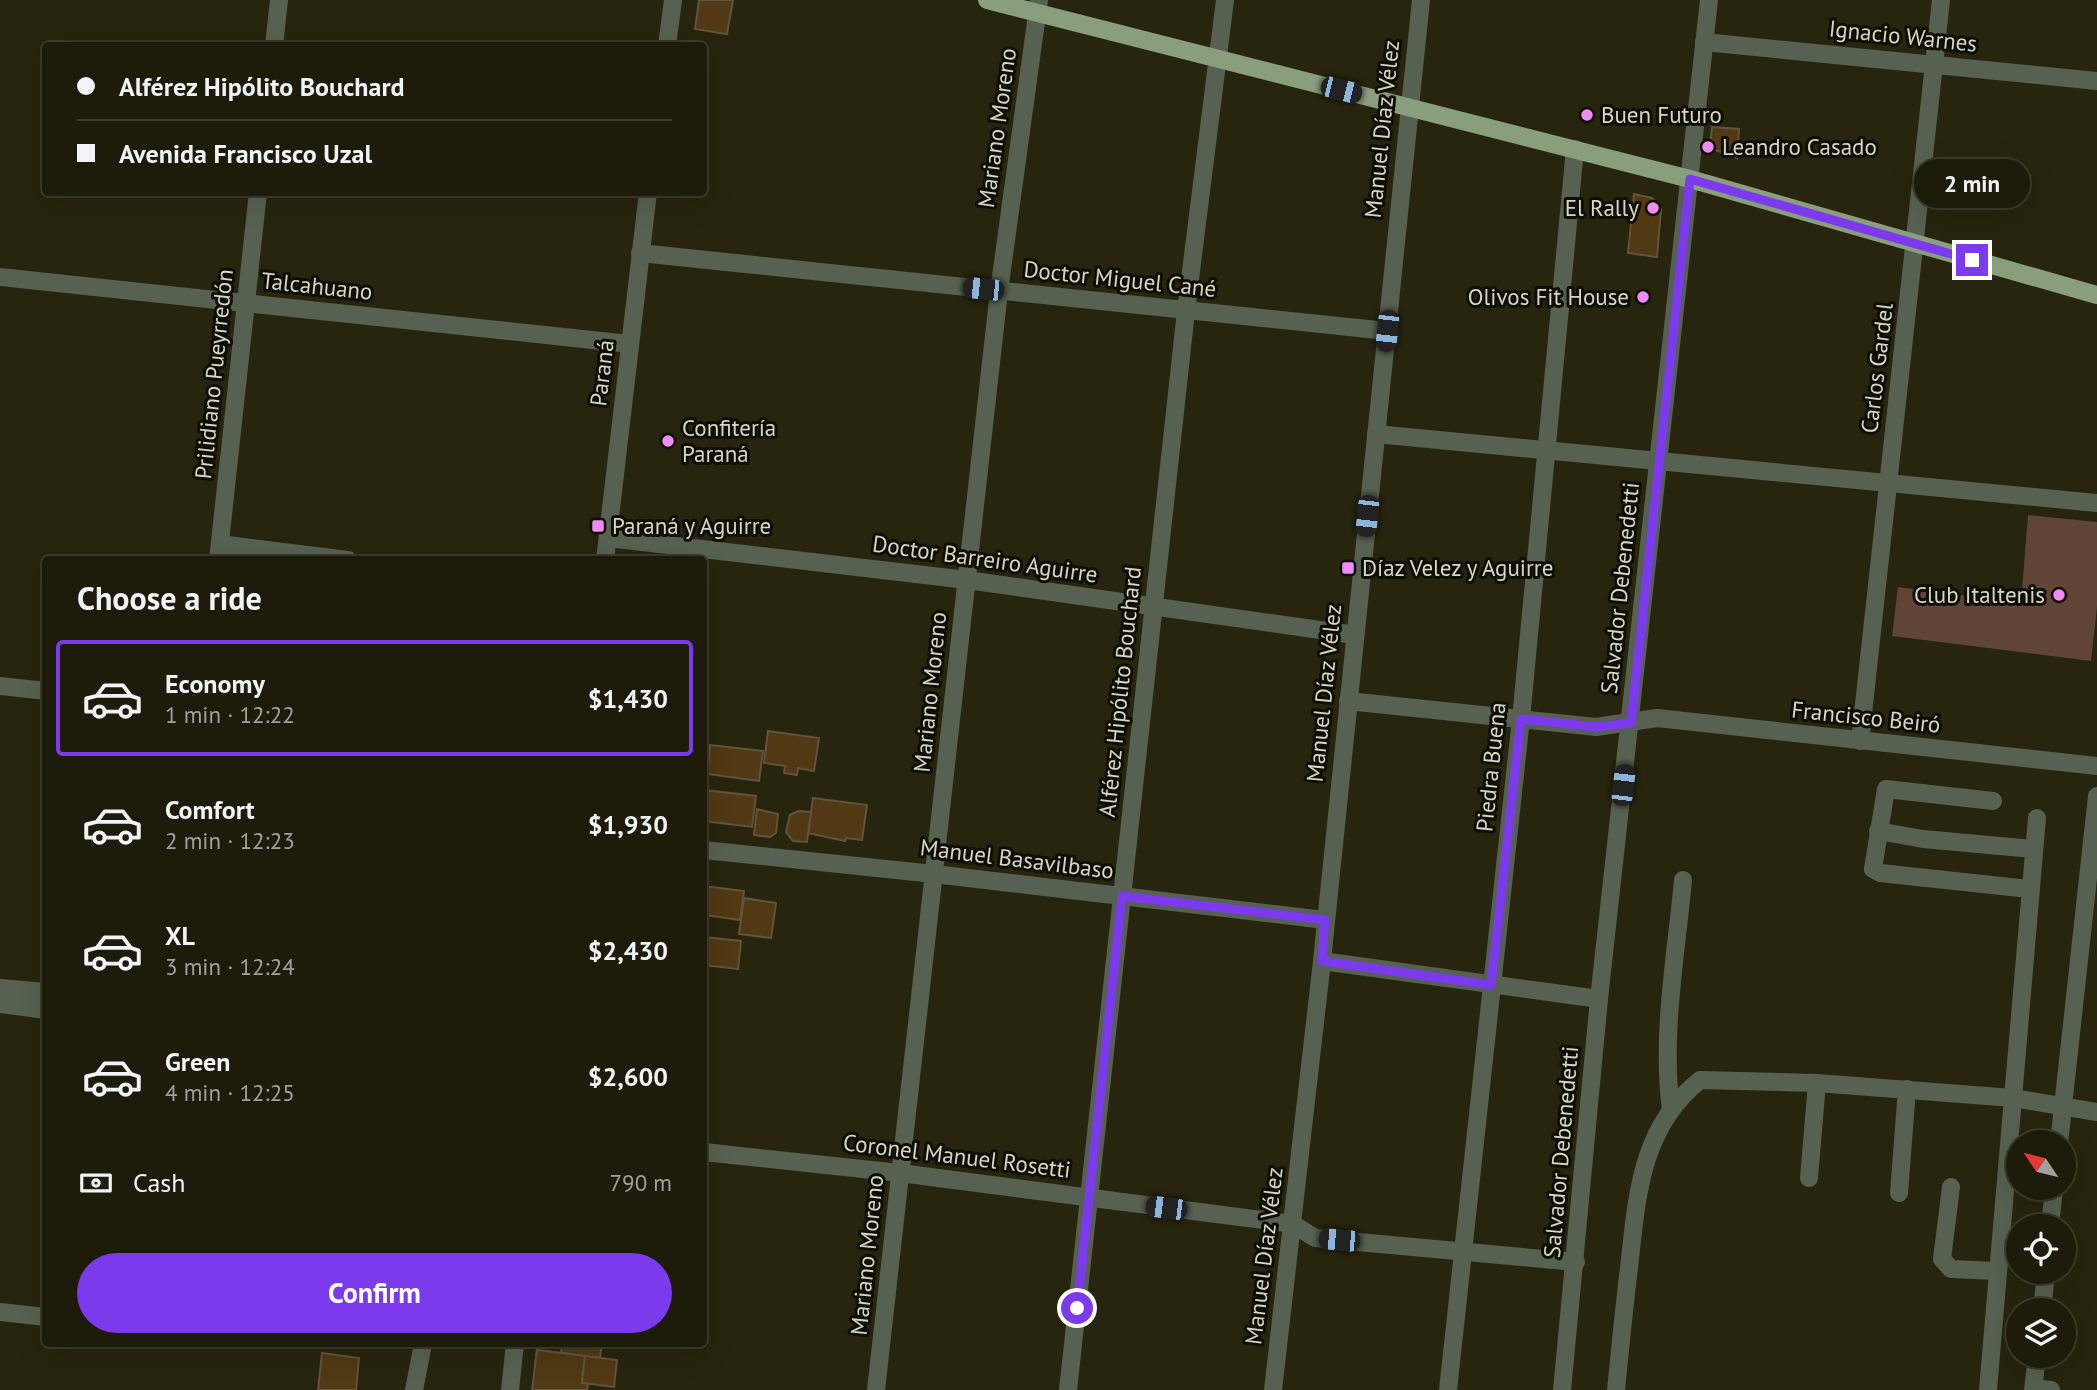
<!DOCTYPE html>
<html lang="en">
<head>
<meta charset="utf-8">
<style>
  :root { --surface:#1d1c0a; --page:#2a2918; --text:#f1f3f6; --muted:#a0a19c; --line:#3b3a2b; --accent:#7c3aed }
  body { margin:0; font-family:"PT Sans",sans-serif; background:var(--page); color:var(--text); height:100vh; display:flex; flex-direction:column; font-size:26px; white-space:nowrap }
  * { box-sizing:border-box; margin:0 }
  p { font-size:23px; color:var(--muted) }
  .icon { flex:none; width:38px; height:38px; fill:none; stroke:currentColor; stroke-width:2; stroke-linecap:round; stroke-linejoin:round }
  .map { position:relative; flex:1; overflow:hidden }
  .details { position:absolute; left:42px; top:556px; width:665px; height:791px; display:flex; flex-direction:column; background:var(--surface); border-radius:7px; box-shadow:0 7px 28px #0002,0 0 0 2px var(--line) }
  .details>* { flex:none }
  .hud { position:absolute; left:42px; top:42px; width:665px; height:154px; border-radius:7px; box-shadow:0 7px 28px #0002,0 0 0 2px var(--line); display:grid; align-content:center; height:154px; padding:0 35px; background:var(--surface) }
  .needle { width:46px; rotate:305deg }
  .buttons { position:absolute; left:2006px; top:1130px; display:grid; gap:14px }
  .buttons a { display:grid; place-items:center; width:70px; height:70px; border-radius:50%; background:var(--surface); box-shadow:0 7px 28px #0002,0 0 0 2px var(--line); font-size:35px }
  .end { position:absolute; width:32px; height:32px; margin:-16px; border:9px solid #7c3aed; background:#fff; box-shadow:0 0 0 4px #fff }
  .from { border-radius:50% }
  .bubble { position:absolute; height:49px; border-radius:24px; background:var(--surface); box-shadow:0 7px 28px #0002,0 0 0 2px var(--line); font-size:23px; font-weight:700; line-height:49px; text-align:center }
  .car { position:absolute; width:21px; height:42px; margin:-21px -10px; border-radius:9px; box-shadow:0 0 5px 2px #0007; background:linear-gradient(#222 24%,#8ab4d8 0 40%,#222 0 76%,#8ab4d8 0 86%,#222 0) }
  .hud b { display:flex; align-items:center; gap:24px; height:66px; font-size:26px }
  .hud b+b { border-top:2px solid var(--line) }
  .hud i { width:18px; height:18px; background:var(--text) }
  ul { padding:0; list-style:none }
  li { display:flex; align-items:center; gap:21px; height:116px; margin:0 14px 10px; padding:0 21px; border:4px solid transparent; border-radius:7px }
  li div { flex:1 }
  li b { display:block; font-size:26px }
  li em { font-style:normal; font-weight:700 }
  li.selected { border-color:var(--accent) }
  li>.icon { width:63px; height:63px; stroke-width:1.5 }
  h2 { padding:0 35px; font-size:32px; line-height:84px }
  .pay { display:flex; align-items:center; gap:18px; height:77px; padding:0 35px; font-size:26px }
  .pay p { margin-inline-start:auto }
  .action { display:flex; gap:14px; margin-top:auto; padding:14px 35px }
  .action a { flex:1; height:80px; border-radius:42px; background:var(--accent); color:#fff; font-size:28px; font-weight:700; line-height:80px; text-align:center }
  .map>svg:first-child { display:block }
  .green { fill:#604537 }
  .building { fill:#503913; stroke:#62533c; stroke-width:2 }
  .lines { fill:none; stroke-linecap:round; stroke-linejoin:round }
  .minor { stroke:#576151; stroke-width:18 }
  .major { stroke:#899e7d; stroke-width:18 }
  .route { stroke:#7c3aed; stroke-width:9 }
  .poi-dot { fill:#ef8bf7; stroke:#0e0e05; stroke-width:2.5 }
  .labels { text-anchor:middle; stroke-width:6; stroke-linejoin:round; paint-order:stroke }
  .street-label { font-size:23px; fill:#d6d5c7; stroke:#0e0e05 }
  .poi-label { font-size:23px; fill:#d6d5c7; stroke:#0e0e05; text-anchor:start }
</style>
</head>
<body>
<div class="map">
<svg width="2097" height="1390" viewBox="0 0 2097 1390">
  <rect width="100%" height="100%" fill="#27250d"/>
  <!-- green -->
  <path class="green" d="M2028,515L2097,522V607L2091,661L1892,636L1898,587L2021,603Z"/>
  <!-- building -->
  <g class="building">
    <path d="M699,0H733L727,34L695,29Z"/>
    <path d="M1712,127L1739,129L1737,158L1710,148Z"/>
    <path d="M1634,194L1652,198L1661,209L1657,257L1628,253Z"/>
    <path d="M768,731L819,738L814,771L798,768L797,775L784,773L785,766L764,763Z"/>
    <path d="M710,745L763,751L759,781L707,774Z"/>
    <path d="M704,790L756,796L752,827L704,821Z"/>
    <path d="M813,798L867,805L862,840L846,838L845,841L808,833Z"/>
    <path d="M757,809L778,814L776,833L770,837L754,835Z"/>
    <path d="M798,811L811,812L807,842L793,841L786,832L790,815Z"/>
    <path d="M704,886L744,891L740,920L704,915Z"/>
    <path d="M744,898L776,903L771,938L739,934Z"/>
    <path d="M704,937L741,941L738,969L704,965Z"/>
    <path d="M562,1344H602L600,1358L561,1353Z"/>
    <path d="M537,1350L585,1356L583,1372L535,1366Z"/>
    <path d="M537,1350L585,1356L582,1383H588L587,1390H532Z"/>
    <path d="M322,1353L359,1358L356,1390H318Z"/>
    <path d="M585,1356L617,1360L614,1387L582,1383Z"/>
  </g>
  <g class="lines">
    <!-- minor -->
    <g class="minor">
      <path d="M1704,42L2097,81"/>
      <path d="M274,46L279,0"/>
      <path d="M667,46L673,0"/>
      <path d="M640,253L1387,331"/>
      <path d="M0,277L630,344"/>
      <path d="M1376,434L2097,503"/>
      <path d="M608,538L967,580L1355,635"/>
      <path d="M220,544L348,560"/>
      <path d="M218,560L258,192"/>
      <path d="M605,560L648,192"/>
      <path d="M0,686L46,691"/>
      <path d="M1348,701L1596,727L1657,718L2097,766"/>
      <path d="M1860,741L1941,0"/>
      <path d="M1993,801L1886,789L1873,869L1880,873L2029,889"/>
      <path d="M2037,818L2013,1098L2097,1112"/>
      <path d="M1878,831L1923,839L2033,849"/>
      <path d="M704,850L934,874L1325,920"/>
      <path d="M1322,961L1599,999"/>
      <path d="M0,988L46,992"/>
      <path d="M0,1004L46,1010"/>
      <path d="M1671,1110C1661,1035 1676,956 1683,880"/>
      <path d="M2059,1143L2097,796"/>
      <path d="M704,1152L900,1173L1293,1224L1315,1238L1576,1262"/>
      <path d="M1809,1178L1817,1083"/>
      <path d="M1951,1187L1942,1259L1951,1269L1998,1271"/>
      <path d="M1899,1193L1907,1089"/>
      <path d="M2050,1227L2054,1188"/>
      <path d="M2042,1311L2046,1272"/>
      <path d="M0,1312L46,1317"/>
      <path d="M2034,1388L2051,1390"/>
      <path d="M414,1390L423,1344"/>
      <path d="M510,1390L515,1344"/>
      <path d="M876,1390L999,291L1039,0"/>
      <path d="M1068,1390L1186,311L1225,0"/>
      <path d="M1273,1390L1322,961L1421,0"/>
      <path d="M1448,1390L1521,719L1575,149"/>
      <path d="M1562,1390L1599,999L1709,0"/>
      <path d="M1616,1390C1620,1349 1624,1309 1629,1268C1637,1197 1640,1128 1700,1080L1817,1083L2013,1098L1988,1390"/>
      <path d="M2033,1390L2037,1356"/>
    </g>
    <!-- major -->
    <path class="major" d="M987,0L1690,179L2097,295"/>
  </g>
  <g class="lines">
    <!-- route -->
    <path class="route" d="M1077,1308L1122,896L1325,920L1322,961L1491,985L1521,719L1596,727L1631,723L1690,179L1972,260"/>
  </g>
  <!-- markers -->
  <g class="poi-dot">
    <circle cx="1587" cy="115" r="7"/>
    <circle cx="1708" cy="147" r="7"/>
    <circle cx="1653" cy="208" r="7"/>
    <circle cx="1643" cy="297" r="7"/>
    <circle cx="668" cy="441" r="7"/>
    <rect x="591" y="519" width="14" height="14" rx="3.5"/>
    <rect x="1341" y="561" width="14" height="14" rx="3.5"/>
    <circle cx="2059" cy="595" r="7"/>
  </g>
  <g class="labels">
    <!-- street labels -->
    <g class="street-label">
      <text transform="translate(1903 36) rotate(6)" y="8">Ignacio Warnes</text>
      <text transform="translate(997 128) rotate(-82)" y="8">Mariano Moreno</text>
      <text transform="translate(1382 129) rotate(-84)" y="8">Manuel Díaz Vélez</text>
      <text transform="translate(1120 279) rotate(6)" y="8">Doctor Miguel Cané</text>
      <text transform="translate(317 286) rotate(6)" y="8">Talcahuano</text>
      <text transform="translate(1877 368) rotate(-83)" y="8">Carlos Gardel</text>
      <text transform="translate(602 373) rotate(-83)" y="8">Paraná</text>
      <text transform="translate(214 374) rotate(-84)" y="8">Prilidiano Pueyrredón</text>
      <text transform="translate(985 559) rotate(8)" y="8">Doctor Barreiro Aguirre</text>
      <text transform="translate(1620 588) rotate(-84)" y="8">Salvador Debenedetti</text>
      <text transform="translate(930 692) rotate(-84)" y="8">Mariano Moreno</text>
      <text transform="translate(1120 692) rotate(-84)" y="8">Alférez Hipólito Bouchard</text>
      <text transform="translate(1324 693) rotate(-84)" y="8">Manuel Díaz Vélez</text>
      <text transform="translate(1866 717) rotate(6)" y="8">Francisco Beiró</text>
      <text transform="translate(1491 767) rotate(-84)" y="8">Piedra Buena</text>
      <text transform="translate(1017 859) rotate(7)" y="8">Manuel Basavilbaso</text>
      <text transform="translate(1561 1152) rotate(-85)" y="8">Salvador Debenedetti</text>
      <text transform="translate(957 1156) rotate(7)" y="8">Coronel Manuel Rosetti</text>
      <text transform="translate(867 1255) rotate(-84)" y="8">Mariano Moreno</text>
      <text transform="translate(1264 1256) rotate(-83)" y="8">Manuel Díaz Vélez</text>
    </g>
    <!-- poi labels -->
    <g class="poi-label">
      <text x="1601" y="123">Buen Futuro</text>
      <text x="1722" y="155">Leandro Casado</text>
      <text x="1639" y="216" text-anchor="end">El Rally</text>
      <text x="1629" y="305" text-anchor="end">Olivos Fit House</text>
      <text x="682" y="436">Confitería<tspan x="682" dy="26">Paraná</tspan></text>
      <text x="612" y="534">Paraná y Aguirre</text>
      <text x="1362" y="576">Díaz Velez y Aguirre</text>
      <text x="2045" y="603" text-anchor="end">Club Italtenis</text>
    </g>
  </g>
</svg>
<div class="buttons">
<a><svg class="needle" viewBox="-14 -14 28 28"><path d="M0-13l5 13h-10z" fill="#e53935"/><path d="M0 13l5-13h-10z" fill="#a0a19c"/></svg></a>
<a><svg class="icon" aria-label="locate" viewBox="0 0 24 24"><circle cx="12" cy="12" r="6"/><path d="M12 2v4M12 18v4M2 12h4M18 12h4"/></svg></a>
<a><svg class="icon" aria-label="layers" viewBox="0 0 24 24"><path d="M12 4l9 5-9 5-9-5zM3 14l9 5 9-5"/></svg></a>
</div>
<i class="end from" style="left:1077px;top:1308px"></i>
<i class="end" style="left:1972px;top:260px"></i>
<div class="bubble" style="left:1914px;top:159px;width:116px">2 min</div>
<i class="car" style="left:1341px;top:90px;rotate:104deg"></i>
<i class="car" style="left:983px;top:289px;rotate:276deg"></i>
<i class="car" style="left:1387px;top:331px;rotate:186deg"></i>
<i class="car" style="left:1367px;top:516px;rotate:186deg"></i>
<i class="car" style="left:1623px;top:785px;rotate:7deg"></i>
<i class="car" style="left:1166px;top:1208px;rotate:277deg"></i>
<i class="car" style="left:1339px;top:1240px;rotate:275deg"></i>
<div class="hud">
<b><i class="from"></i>Alférez Hipólito Bouchard</b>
<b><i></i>Avenida Francisco Uzal</b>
</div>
<section class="details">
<h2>Choose a ride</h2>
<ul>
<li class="selected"><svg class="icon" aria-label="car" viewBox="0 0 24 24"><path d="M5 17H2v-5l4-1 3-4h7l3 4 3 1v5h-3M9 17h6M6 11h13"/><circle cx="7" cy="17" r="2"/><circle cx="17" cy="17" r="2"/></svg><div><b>Economy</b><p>1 min · 12:22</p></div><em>$1,430</em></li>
<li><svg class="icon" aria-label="car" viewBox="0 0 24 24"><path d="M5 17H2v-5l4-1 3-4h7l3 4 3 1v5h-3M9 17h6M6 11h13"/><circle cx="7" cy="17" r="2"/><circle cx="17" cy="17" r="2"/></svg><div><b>Comfort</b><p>2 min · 12:23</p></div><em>$1,930</em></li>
<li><svg class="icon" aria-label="car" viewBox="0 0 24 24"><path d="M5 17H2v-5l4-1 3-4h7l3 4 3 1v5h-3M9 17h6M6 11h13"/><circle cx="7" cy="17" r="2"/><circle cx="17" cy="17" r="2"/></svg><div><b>XL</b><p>3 min · 12:24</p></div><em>$2,430</em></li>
<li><svg class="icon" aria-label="car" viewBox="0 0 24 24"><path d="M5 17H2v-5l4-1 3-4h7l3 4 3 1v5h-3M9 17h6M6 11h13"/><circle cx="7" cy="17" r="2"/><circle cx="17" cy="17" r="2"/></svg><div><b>Green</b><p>4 min · 12:25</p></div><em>$2,600</em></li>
</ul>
<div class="pay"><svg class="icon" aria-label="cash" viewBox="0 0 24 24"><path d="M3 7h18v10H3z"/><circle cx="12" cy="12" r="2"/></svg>Cash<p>790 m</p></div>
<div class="action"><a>Confirm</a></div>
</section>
</div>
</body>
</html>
